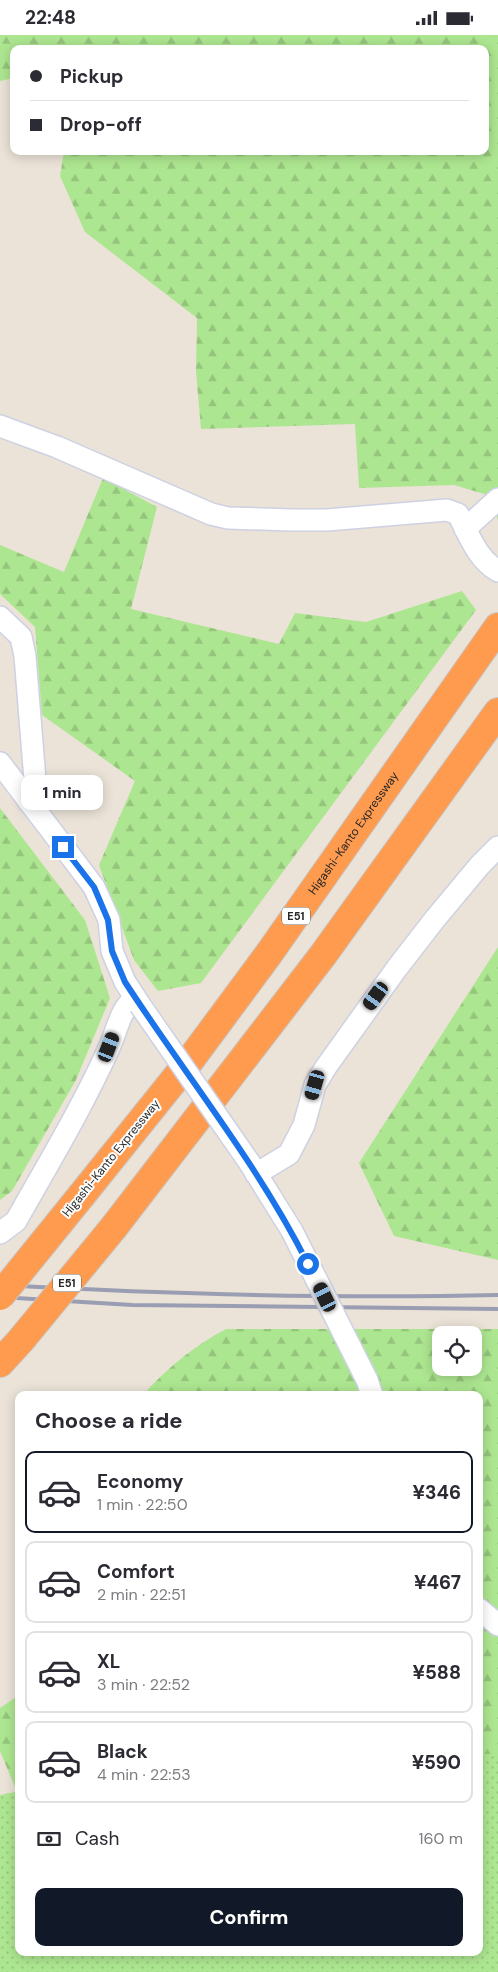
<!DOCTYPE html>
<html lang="en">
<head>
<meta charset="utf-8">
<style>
  :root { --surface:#fff; --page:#f7f7f7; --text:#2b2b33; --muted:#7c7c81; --line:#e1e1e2; --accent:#111827 }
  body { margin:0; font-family:"DM Sans",sans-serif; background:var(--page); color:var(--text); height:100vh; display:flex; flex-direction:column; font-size:19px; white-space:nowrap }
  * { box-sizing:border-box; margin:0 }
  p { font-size:16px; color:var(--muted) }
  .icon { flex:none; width:28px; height:28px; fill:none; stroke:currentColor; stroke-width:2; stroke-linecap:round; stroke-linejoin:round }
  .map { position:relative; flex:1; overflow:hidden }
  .sheet { position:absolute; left:15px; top:1356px; width:468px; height:565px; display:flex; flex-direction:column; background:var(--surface); border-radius:10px; box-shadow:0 2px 12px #0003 }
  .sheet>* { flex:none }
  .banner { position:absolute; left:10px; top:10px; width:479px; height:110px; border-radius:10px; box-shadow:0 2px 12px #0003; display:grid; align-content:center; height:110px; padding:0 20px; background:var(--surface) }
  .buttons { position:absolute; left:432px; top:1291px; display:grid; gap:10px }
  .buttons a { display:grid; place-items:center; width:50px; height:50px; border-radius:10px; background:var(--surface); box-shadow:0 2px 12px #0003; font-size:25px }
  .end { position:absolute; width:22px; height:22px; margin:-11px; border:6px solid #1a73e8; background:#fff; box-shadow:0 0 0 2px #fff }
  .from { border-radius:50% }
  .bubble { position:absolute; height:35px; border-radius:10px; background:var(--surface); box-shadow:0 2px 12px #0003; font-size:16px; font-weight:800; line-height:35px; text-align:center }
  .car { position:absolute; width:15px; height:30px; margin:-15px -8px; border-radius:6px; box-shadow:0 0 4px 1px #0007; background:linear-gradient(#222 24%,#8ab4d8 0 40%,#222 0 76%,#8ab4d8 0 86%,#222 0) }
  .banner b { display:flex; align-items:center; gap:18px; height:48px; font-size:19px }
  .banner b+b { border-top:1px solid var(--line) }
  .banner i { width:12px; height:12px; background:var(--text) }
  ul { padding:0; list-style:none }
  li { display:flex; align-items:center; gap:15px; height:82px; margin:0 10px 8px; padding:0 10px; border:2px solid var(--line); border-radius:10px }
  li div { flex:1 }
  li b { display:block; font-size:19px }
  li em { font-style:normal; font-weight:800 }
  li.active { border-color:var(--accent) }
  li>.icon { width:45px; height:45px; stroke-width:1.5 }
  h2 { padding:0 20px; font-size:22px; line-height:60px }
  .pay { display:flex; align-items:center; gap:12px; height:55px; padding:0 20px; font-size:19px }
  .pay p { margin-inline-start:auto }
  .cta { display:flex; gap:10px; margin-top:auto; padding:10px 20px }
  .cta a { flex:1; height:58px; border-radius:10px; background:var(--accent); color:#fff; font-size:20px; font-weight:800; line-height:58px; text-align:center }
  .status { display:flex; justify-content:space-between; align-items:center; height:35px; padding:0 25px; background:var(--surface); direction:ltr }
  .status svg { height:14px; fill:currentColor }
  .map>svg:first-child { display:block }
  .grass { fill:url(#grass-dots) }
  .forest { fill:url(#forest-firs); fill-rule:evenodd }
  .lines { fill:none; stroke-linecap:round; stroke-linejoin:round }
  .minor-casing { stroke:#cdd1e2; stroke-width:24 }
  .highway-casing { stroke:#c7c7c7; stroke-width:30 }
  .minor { stroke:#fff; stroke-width:21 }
  .highway { stroke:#ff9b4f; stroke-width:28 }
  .rail { stroke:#9a9eb3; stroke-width:4 }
  .minor-bridge-casing { stroke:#cdd1e2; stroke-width:24; stroke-linecap:butt }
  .highway-bridge-casing { stroke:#c7c7c7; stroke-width:30; stroke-linecap:butt }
  .minor-bridge { stroke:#fff; stroke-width:21 }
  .highway-bridge { stroke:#ff9b4f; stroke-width:28 }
  .route { stroke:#1a73e8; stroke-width:6 }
  .labels { text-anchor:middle; stroke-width:4; stroke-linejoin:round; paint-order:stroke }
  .shield { fill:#fff; stroke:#686868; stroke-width:1 }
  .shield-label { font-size:11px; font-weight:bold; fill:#272727 }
  .street-label { font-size:12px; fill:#272727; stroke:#fff }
</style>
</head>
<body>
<div class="status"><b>22:48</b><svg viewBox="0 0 49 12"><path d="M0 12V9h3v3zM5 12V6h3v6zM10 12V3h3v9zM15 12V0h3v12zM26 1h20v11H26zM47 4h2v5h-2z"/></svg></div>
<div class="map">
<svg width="498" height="1937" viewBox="0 0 498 1937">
  <defs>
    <pattern id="grass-dots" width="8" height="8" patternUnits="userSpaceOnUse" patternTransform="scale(1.25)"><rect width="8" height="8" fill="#ade690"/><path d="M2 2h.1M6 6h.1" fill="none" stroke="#95c57c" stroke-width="1.8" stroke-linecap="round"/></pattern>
    <pattern id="forest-firs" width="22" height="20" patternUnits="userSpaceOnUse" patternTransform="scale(1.25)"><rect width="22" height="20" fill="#ade690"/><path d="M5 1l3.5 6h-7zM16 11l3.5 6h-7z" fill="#95c57c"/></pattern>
  </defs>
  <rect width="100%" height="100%" fill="#ebe3d8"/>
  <!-- grass -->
  <path class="grass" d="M479,1659L498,1665V1937H0V1760L19,1756V1918H479Z"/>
  <!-- forest -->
  <g class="forest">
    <path d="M0,0H498V485L491,461L454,450L359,453L355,389L201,394L196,336L197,283L85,197L60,141L64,116H485V14H14V43L0,46Z"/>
    <path d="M103,443L157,472L131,574L279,609L295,578L366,587L462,556L476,575L201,948L158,956L134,925L99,830L135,746L42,680L35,592L0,559V510L64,537Z"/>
    <path d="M0,773L85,885L110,963L76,1045L12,1156L0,1165Z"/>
    <path d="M498,912V1225L394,1201L359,1128Z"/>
    <path d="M226,1294H498V1719H479V1360H143C167,1333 194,1311 226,1294ZM441,1300H474V1332H441Z"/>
    <path d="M19,1660V1762L0,1716V1673Z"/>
  </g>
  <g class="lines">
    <!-- minor casing -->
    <g class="minor-casing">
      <g id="minor">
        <path d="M0,391L57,412L211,479L228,483L292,485H327L447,475L458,479C469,500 477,524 498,536"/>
        <path d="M465,494L498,464"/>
        <path d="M0,582L21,602L25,621L35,745L29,767"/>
        <path d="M0,728L94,852L109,885L112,916L125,947L140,970"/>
        <path d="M249,1127L292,1196"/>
        <path d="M256,1139L289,1119L304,1090L315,1050L326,1032L397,933L435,884L480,830L498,812"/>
        <path d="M0,1198L16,1186C48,1129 82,1073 109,1013C117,996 120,974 135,963"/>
        <path d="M367,1345L372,1360"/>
        <path d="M479,1574L498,1590"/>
      </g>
    </g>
    <!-- highway casing -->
    <g class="highway-casing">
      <g id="highway">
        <path id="s1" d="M81,1161L191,1024L268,920L498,592"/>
        <path d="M114,1192L323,920L498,677"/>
        <path d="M0,1328L21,1305"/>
      </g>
    </g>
    <!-- minor -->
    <use href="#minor" class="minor"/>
    <!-- highway -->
    <use href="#highway" class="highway"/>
    <!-- rail -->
    <g class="rail">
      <path d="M0,1250C166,1259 332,1264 498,1260"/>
      <path d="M0,1262L132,1270L498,1274"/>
    </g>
    <!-- minor-bridge casing -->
    <g class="minor-bridge-casing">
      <g id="minor-bridge">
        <path d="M140,970L249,1127"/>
        <path d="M292,1196L367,1345"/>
      </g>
    </g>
    <!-- highway-bridge casing -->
    <g class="highway-bridge-casing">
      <g id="highway-bridge">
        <path d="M0,1261L81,1161"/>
        <path d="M21,1305L114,1192"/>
      </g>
    </g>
    <!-- minor-bridge -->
    <use href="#minor-bridge" class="minor-bridge"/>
    <!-- highway-bridge -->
    <use href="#highway-bridge" class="highway-bridge"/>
  </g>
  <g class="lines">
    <!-- route -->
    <path class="route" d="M63,812L94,852L108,885L112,916L125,947C186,1041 258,1129 308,1229"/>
  </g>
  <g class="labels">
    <!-- shield labels -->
    <g class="shield">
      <rect x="282" y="872.5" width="28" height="17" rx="4"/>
      <rect x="53" y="1239.5" width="28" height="17" rx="4"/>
    </g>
    <g class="shield-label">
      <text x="296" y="885">E51</text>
      <text x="67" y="1252">E51</text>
    </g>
    <!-- street labels -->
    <g class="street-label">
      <text dy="4" stroke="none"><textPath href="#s1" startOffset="454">Higashi-Kanto Expressway</textPath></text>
      <text transform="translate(111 1123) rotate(-51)" y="4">Higashi-Kanto Expressway</text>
    </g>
  </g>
</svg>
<div class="buttons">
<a><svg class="icon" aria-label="locate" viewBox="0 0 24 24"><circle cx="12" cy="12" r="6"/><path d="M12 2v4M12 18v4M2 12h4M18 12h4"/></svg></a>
</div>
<i class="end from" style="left:308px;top:1229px"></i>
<i class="end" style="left:63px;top:812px"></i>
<div class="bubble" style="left:21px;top:740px;width:82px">1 min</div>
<i class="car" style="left:376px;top:961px;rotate:216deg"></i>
<i class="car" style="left:109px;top:1012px;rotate:21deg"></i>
<i class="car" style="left:315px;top:1050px;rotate:196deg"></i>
<i class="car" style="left:325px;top:1262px;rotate:334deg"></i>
<div class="banner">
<b><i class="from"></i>Pickup</b>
<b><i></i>Drop-off</b>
</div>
<section class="sheet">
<h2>Choose a ride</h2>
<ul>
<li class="active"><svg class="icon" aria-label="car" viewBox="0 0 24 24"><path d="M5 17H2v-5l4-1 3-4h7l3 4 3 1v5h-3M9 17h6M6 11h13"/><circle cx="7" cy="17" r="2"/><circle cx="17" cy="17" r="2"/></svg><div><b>Economy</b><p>1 min · 22:50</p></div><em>¥346</em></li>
<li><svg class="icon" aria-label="car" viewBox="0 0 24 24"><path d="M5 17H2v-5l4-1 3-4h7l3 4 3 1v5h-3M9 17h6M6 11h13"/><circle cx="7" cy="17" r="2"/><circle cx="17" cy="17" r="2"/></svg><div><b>Comfort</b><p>2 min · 22:51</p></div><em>¥467</em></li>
<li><svg class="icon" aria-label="car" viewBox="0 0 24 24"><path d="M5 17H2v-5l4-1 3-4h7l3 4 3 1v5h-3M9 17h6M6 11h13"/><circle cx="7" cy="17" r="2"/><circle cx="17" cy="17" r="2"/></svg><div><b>XL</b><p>3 min · 22:52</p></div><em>¥588</em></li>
<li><svg class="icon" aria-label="car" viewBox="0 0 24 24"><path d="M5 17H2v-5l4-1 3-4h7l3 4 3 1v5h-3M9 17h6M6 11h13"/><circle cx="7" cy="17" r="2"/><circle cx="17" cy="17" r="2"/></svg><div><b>Black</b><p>4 min · 22:53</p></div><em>¥590</em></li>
</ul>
<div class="pay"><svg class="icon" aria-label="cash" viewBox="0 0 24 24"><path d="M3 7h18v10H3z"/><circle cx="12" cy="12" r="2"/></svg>Cash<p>160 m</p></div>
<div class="cta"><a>Confirm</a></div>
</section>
</div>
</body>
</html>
